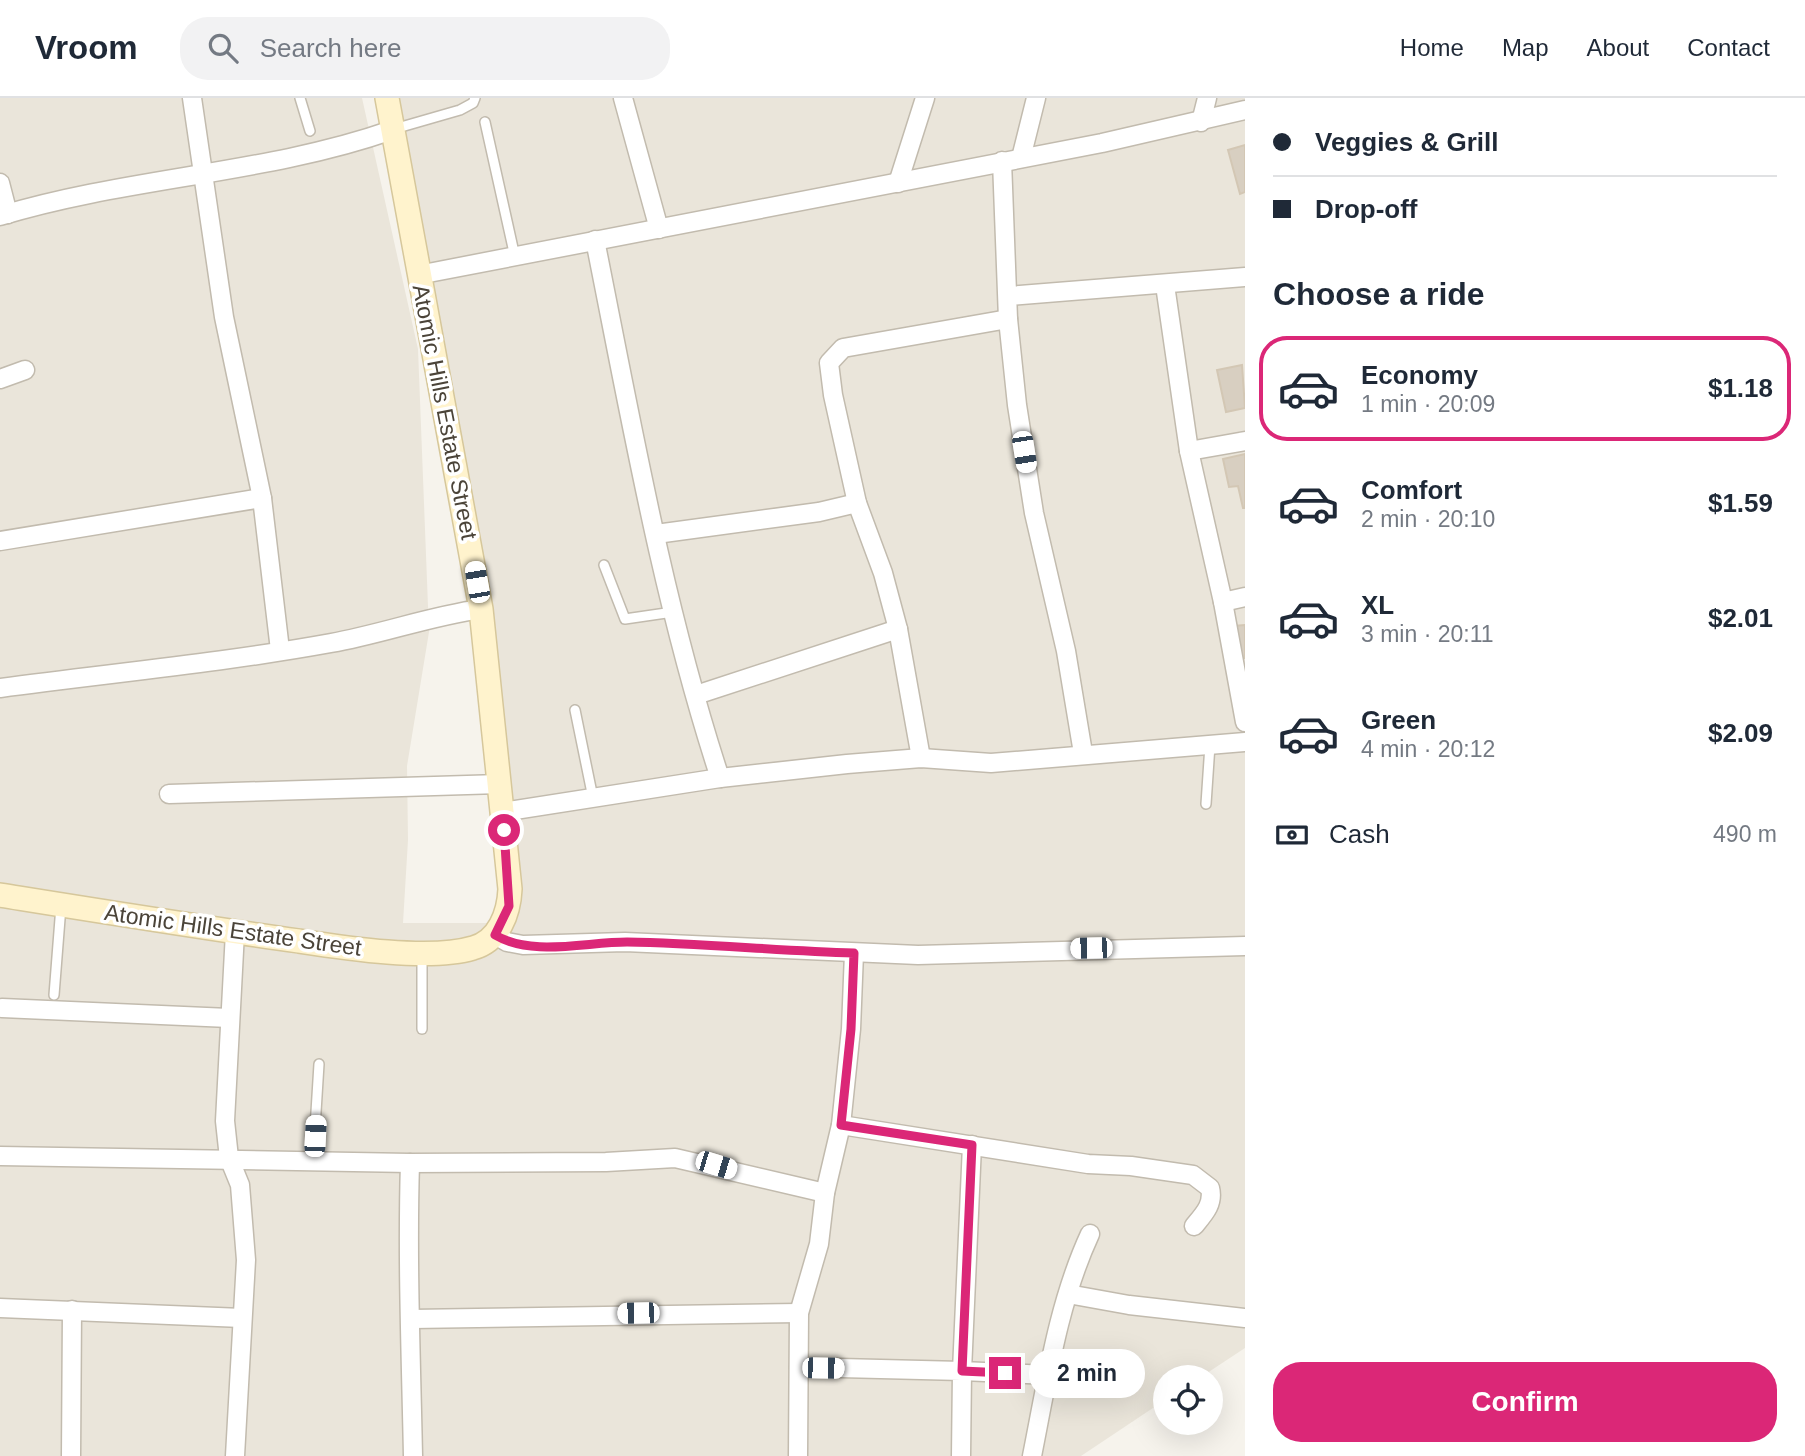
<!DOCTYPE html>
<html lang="en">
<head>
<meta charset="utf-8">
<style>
  :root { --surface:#fff; --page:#f2f2f3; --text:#1f2937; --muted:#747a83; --line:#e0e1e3; --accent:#db2777 }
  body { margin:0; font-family:Arial,sans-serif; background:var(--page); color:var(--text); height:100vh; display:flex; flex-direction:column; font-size:26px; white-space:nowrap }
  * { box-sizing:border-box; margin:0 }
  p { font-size:23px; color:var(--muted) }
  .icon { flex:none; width:38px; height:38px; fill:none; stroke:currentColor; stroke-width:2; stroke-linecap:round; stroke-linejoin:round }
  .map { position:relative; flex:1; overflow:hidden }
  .sheet { display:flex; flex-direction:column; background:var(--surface); width:560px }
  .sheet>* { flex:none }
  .top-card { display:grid; align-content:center; height:154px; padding:0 28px; background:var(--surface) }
  .fabs { position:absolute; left:1153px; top:1267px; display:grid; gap:14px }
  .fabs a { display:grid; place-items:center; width:70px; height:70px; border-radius:50%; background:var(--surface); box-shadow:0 7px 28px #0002; font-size:35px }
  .end { position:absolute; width:32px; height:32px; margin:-16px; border:9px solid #db2777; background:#fff; box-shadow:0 0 0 4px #fff }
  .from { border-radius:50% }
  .bubble { position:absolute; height:49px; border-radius:24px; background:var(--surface); box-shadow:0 7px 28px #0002; font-size:23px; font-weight:600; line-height:49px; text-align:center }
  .car { position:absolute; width:21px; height:42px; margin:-21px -10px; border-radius:9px; box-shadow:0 0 5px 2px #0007; background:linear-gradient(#fff 24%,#345 0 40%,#fff 0 76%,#345 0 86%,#fff 0) }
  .top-card b { display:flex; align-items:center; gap:24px; height:66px; font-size:26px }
  .top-card b+b { border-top:2px solid var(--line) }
  .top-card i { width:18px; height:18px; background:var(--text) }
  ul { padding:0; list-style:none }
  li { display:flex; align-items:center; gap:21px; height:105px; margin:0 14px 10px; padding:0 14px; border:4px solid transparent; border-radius:28px }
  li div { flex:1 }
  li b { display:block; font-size:26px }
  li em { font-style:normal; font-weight:600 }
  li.active { border-color:var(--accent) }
  li>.icon { width:63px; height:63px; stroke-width:1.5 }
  h2 { padding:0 28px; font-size:32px; line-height:84px }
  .pay { display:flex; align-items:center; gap:18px; height:77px; padding:0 28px; font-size:26px }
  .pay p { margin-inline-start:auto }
  .cta { display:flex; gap:14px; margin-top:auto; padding:14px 28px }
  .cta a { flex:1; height:80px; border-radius:28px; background:var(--accent); color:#fff; font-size:28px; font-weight:600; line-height:80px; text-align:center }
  header { display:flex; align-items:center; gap:42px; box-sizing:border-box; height:98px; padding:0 35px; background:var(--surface); border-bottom:2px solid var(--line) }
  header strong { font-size:33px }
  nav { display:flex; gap:38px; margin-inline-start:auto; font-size:24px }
  .search { width:490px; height:63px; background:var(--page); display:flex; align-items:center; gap:18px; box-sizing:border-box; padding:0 24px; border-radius:28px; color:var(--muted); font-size:26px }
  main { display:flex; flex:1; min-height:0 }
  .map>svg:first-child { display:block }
  .residential { fill:#eae5da }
  .building { fill:#d8cfc1; stroke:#d3c7b4; stroke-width:2 }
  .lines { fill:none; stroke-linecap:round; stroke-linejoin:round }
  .lane-casing { stroke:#c2bbae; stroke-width:12 }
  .street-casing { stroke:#c2bbae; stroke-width:21 }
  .secondary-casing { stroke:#d6c79b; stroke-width:26 }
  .lane { stroke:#fff; stroke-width:9 }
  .street { stroke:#fff; stroke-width:18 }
  .secondary { stroke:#fff3cd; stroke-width:23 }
  .route { stroke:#db2777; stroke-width:9 }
  .labels { text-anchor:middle; stroke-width:7; stroke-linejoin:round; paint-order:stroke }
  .street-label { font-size:23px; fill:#4b4439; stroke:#fff }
</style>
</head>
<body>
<header>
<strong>Vroom</strong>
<div class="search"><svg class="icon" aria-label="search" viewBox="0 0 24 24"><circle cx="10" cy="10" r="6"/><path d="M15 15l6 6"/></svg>Search here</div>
<nav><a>Home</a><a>Map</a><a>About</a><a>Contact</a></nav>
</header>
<main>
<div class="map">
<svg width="1245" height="1358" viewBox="0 0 1245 1358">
  <rect width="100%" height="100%" fill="#f6f3ec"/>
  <!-- residential -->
  <path class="residential" d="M0,0H362L418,251L429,534L407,668L408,742L403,825H501L498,672L387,0H1245V1250L1201,1279H1166L1165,1302L1081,1358H0Z"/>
  <!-- building -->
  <g class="building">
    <path d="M1245,47V94L1240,96L1228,52Z"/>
    <path d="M1242,267L1245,310L1226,314L1217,272Z"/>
    <path d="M1245,356V410H1243L1238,388L1229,389L1223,361Z"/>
    <path d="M1245,527V560H1237L1234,528Z"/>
  </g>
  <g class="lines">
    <!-- lane casing -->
    <g class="lane-casing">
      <g id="lane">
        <path d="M300,0L310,33"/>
        <path d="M485,24L515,159"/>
        <path d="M394,31L460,12L473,5L475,0"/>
        <path d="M604,467L625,521L673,514"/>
        <path d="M575,612L593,700"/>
        <path d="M1206,706L1210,647"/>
        <path d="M54,897L61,808"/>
        <path d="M422,931V855"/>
        <path d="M313,1062L319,966"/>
      </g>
    </g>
    <!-- street casing -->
    <g class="street-casing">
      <g id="street">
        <path d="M192,0L224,219L262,400L280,552"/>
        <path d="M623,0L659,131"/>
        <path d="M1201,24L1207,0"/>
        <path d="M1021,60L1036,0"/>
        <path d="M1002,63L1008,221L1017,307L1034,415L1066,553L1083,655"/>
        <path d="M0,85L8,116"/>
        <path d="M898,85L925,0"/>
        <path d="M0,118C128,79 267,76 392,32"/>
        <path d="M595,142C631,322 663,506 720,680"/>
        <path d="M418,177L1102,45L1245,12"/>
        <path d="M1165,187L1189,353L1223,504L1245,624"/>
        <path d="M1008,198L1245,179"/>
        <path d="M0,281L25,272"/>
        <path d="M1189,353L1245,343"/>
        <path d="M656,436L819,414L857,405"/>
        <path d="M0,443L262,400"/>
        <path d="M1223,504L1245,499"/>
        <path d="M0,590C111,575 221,565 331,545C382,536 430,518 481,511"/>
        <path d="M696,597L898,531"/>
        <path d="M921,660L898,531L883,475L857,405L833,297L829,265L843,250L1008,221"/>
        <path d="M169,696L500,686"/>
        <path d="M502,714L720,680L847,666L921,660L991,665L1245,644"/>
        <path d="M235,834L225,1023L229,1060L240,1087L246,1162L235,1358"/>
        <path d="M495,837L507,844L523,847L625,844L918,857L1245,848"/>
        <path d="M2,910L229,920"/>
        <path d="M841,1027L1088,1066L1131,1068L1193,1077L1210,1090C1214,1106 1204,1116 1194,1128"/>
        <path d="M972,1047L962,1273L1048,1277"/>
        <path d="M0,1058L410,1065L606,1064L675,1060L825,1095"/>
        <path d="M410,1065C407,1162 411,1260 413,1358"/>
        <path d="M1068,1196L1129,1207L1245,1220"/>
        <path d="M0,1210L242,1220"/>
        <path d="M412,1221L799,1215"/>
        <path d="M799,1269L962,1273L961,1358"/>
        <path d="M71,1358L72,1212"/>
        <path d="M798,1358L799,1215L819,1146L825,1095L841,1027L851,931L854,855"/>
        <path d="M1032,1358C1047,1283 1058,1205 1090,1136"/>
      </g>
    </g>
    <!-- secondary casing -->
    <g class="secondary-casing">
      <path id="secondary" d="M0,797C100,813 199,829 299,843C345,850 430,863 473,850C499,843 509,815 510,791L481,511L387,0"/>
    </g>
    <!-- lane -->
    <use href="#lane" class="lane"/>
    <!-- street -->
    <use href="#street" class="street"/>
    <!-- secondary -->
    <use href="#secondary" class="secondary"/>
  </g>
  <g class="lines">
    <!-- route -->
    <path class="route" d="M504,732L509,808L495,837C532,859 585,844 627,844C703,845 778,853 854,855L851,931L841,1027L972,1047L962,1273L1005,1275"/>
  </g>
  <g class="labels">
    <!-- street labels -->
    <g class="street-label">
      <text transform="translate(445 314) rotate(79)" y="8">Atomic Hills Estate Street</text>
      <text transform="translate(233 832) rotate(8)" y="8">Atomic Hills Estate Street</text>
    </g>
  </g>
</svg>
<div class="fabs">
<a><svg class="icon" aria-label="locate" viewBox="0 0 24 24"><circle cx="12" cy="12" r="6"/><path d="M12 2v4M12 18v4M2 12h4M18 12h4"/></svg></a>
</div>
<i class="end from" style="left:504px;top:732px"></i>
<i class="end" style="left:1005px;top:1275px"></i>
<div class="bubble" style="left:1029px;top:1251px;width:116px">2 min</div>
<i class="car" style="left:1024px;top:354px;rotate:171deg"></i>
<i class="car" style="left:477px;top:484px;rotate:350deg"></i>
<i class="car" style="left:1091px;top:850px;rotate:269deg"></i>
<i class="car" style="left:315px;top:1038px;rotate:3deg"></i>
<i class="car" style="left:716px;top:1067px;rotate:107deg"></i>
<i class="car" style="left:638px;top:1215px;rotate:269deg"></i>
<i class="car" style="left:823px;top:1270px;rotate:91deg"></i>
</div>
<section class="sheet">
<div class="top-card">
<b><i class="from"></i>Veggies &amp; Grill</b>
<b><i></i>Drop-off</b>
</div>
<h2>Choose a ride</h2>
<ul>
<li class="active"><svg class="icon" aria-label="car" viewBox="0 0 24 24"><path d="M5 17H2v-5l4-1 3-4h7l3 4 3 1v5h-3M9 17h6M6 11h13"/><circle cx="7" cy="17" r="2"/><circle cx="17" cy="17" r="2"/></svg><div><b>Economy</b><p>1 min · 20:09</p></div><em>$1.18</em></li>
<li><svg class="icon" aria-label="car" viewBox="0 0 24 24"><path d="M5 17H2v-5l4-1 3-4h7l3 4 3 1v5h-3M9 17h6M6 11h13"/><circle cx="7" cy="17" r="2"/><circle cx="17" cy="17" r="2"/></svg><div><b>Comfort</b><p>2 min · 20:10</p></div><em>$1.59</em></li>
<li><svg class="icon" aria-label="car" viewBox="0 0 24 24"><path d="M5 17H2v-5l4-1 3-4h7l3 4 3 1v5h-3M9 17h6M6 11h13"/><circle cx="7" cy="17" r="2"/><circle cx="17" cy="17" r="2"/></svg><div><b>XL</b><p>3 min · 20:11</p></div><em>$2.01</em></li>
<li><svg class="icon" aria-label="car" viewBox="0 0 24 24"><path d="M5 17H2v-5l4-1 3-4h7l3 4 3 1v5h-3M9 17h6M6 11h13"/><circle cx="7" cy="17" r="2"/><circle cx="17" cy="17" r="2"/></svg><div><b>Green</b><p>4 min · 20:12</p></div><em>$2.09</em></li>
</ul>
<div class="pay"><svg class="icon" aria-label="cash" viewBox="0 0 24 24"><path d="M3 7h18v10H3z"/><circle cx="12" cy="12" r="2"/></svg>Cash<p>490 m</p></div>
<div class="cta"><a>Confirm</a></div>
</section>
</main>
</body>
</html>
